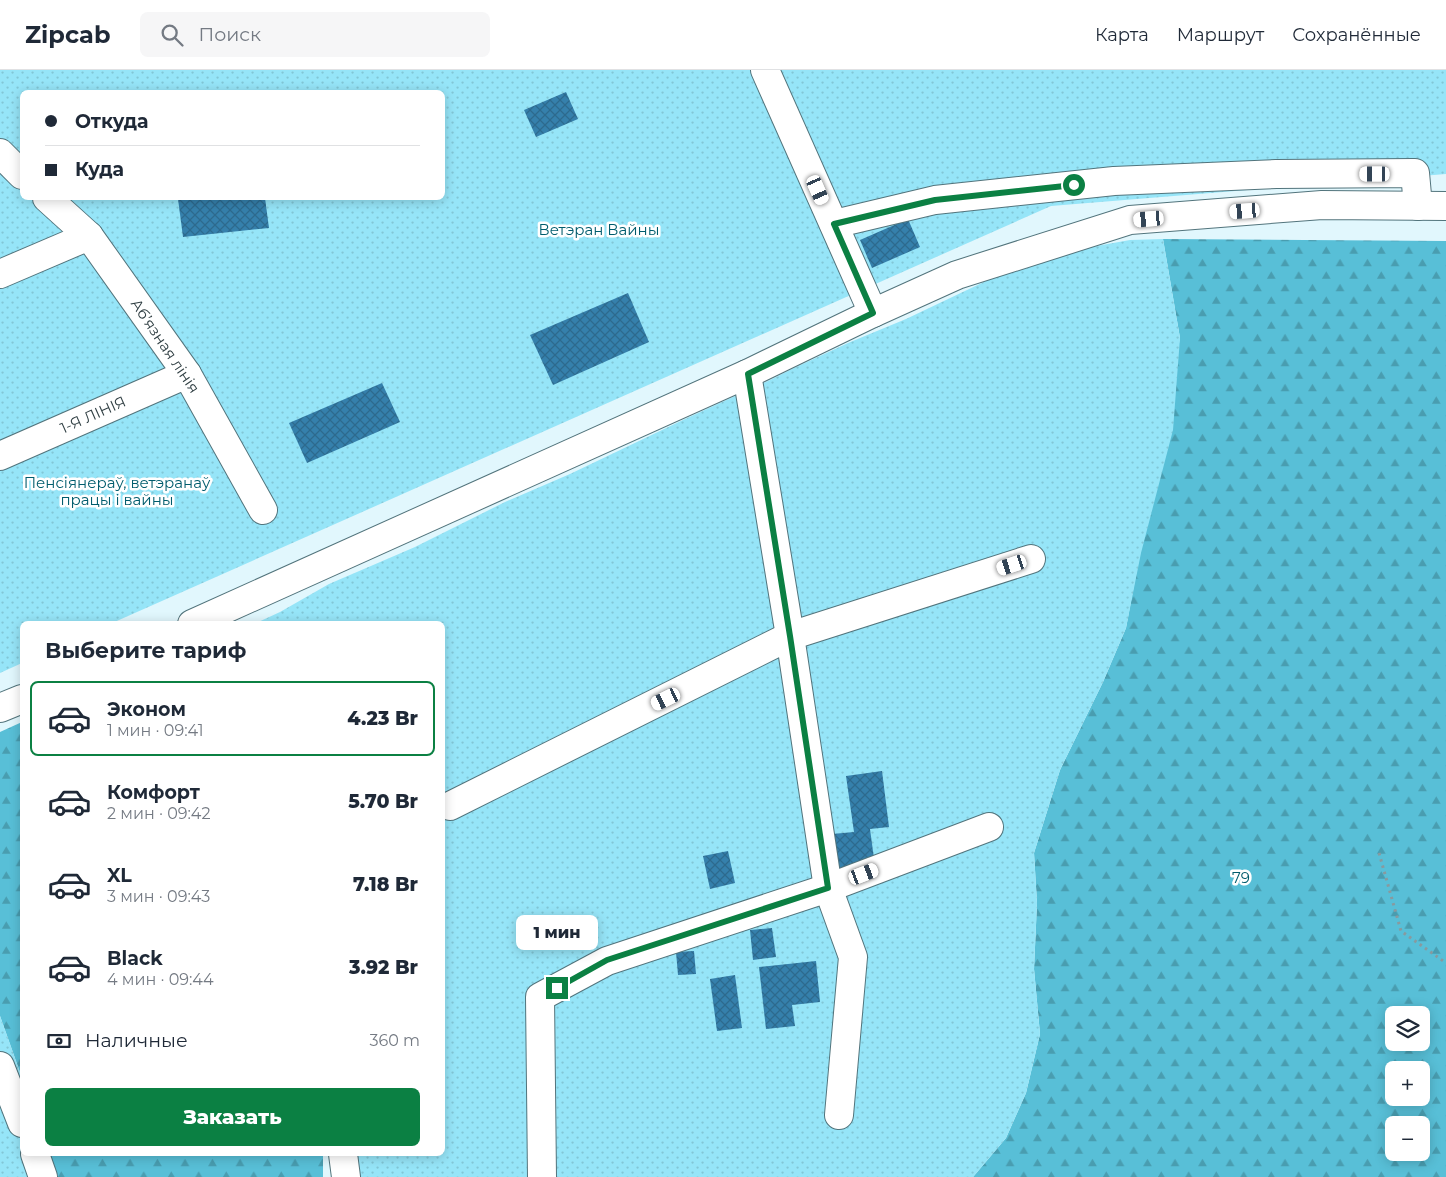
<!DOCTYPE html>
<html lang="ru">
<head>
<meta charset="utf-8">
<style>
  :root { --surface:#fff; --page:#f6f6f7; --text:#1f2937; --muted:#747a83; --line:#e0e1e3; --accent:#0b8043 }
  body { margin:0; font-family:Montserrat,sans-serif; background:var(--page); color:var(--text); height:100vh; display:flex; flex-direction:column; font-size:19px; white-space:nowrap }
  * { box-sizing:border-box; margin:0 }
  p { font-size:16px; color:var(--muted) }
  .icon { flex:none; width:28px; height:28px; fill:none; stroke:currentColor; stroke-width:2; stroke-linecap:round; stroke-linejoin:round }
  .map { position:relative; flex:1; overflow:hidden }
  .drawer { position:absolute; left:20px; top:551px; width:425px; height:535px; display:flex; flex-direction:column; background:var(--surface); border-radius:8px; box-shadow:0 2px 12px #0003 }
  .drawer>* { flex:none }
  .top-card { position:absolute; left:20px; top:20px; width:425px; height:110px; border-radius:8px; box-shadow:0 2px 12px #0003; display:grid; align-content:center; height:110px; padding:0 25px; background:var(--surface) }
  .fabs { position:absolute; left:1385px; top:936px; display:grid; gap:10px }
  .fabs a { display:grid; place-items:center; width:45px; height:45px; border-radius:8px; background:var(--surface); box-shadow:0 2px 12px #0003; font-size:25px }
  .end { position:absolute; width:22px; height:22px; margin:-11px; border:6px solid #0b8043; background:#fff; box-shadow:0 0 0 2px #fff }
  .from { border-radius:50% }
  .bubble { position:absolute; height:35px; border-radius:8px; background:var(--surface); box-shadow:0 2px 12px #0003; font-size:16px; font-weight:800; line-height:35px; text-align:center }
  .car { position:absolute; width:15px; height:30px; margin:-15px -8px; border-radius:6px; box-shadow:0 0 4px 1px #0007; background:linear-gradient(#fff 24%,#345 0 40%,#fff 0 76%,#345 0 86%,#fff 0) }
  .top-card b { display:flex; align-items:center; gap:18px; height:48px; font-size:19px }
  .top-card b+b { border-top:1px solid var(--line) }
  .top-card i { width:12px; height:12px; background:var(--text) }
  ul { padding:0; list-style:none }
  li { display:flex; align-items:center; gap:15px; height:75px; margin:0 10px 8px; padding:0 15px; border:2px solid transparent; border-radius:8px }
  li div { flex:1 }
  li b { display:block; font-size:19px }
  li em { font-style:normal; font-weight:800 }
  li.active { border-color:var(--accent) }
  li>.icon { width:45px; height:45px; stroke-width:1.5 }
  h2 { padding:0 25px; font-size:22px; line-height:60px }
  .pay { display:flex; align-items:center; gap:12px; height:55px; padding:0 25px; font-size:19px }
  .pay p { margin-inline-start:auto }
  .cta { display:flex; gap:10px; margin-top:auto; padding:10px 25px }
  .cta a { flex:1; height:58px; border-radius:8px; background:var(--accent); color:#fff; font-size:20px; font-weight:800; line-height:58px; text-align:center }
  header { display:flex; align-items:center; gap:30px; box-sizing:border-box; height:70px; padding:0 25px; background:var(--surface); border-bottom:1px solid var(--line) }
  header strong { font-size:24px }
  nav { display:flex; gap:28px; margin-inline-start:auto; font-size:18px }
  .search { width:350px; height:45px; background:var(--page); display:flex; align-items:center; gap:12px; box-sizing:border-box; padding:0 18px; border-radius:8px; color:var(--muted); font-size:19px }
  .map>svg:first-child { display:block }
  .forest { fill:url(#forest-firs); fill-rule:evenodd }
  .garden { fill:url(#garden-dots); fill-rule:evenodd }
  .building { fill:url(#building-cross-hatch) }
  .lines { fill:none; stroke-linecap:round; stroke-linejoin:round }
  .minor-casing { stroke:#52747c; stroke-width:30 }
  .path { stroke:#889a9f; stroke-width:3; stroke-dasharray:2.5 4; stroke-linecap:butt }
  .minor { stroke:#fff; stroke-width:28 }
  .route { stroke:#0b8043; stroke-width:6 }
  .labels { text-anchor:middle; stroke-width:5; stroke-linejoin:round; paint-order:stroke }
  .park-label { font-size:15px; fill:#005c6d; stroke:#fff }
  .street-label { font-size:15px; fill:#303f43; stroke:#fff }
</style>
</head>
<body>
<header>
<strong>Zipcab</strong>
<div class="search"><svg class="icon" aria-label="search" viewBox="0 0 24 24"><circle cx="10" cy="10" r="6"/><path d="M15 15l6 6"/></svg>Поиск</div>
<nav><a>Карта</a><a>Маршрут</a><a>Сохранённые</a></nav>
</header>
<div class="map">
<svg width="1446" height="1107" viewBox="0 0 1446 1107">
  <defs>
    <pattern id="forest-firs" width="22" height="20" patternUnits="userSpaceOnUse" patternTransform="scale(1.25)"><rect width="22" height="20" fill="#58bfd7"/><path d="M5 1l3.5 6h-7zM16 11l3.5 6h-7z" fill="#499db0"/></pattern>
    <pattern id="garden-dots" width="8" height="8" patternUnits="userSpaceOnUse" patternTransform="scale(1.25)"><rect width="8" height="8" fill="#96e5f8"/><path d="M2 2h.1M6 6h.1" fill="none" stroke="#82c6d6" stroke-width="1.8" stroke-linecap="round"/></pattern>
    <pattern id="building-cross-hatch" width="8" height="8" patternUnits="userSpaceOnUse" patternTransform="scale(1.25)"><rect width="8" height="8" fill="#3580ac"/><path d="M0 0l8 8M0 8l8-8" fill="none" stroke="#2d6a8e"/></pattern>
  </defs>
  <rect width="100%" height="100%" fill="#e1f7fd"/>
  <!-- forest -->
  <g class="forest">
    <path d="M1163,169L1446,171V1107H973L1006,1068L1026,1023L1040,964L1034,899L1037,833L1034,783L1060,700L1103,612L1126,558L1180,268ZM1394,945H1421V972H1394ZM1394,1000H1421V1028H1394ZM1394,1055H1421V1082H1394Z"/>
    <path d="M22,652V1008L0,946V662Z"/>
    <path d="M50,1084H323V1107H58Z"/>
  </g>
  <!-- garden -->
  <g class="garden">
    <path d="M0,0H1446V104L1051,136L110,554H22V593L0,603ZM22,22H442V128H22Z"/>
    <path d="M1163,169L1180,268L1173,360L1141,483L1126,558L1103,612L1060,700L1034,783L1037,833L1034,899L1040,964L1026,1023L1006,1068L973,1107H353L351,1084H442V554H254L280,542L329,514L415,477L505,432L570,404L685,349L770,310L794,298L848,273L906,249L1007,201L1063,182L1130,170Z"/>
    <path d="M0,946L22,1008V1084H50L58,1107H0Z"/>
  </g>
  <!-- building -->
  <g class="building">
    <path d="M566,22L578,49L536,67L524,40Z"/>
    <path d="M191,128H265L269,158L183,167L178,129Z"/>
    <path d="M908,149L920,177L872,198L860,170Z"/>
    <path d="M628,223L649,272L553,315L530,265Z"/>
    <path d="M382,313L400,352L307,393L289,353Z"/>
    <path d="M882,701L889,757L870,759L875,796L838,801L832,764L854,762L846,706Z"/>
    <path d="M728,781L735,813L710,819L703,786Z"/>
    <path d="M772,858L776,887L753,890L750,860Z"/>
    <path d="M694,881L696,904L678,905L676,882Z"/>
    <path d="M816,891L820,932L792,935L795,956L766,959L759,897Z"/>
    <path d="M735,905L742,958L717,961L710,909Z"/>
  </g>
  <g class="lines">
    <!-- minor casing -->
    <g class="minor-casing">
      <g id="minor">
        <path d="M765,0L873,243"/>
        <path d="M0,83L22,105"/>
        <path d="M47,128L89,166L187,304L263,440"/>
        <path d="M834,154L935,130L1114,111L1276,104L1415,103L1418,136"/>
        <path d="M0,204L89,166"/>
        <path d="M747,304L790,566L828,818L853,887L839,1045"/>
        <path d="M0,386L187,304"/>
        <path d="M192,554L747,304L873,243L957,205L1130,150L1322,135L1446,136"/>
        <path d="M0,638L22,629"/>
        <path d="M450,736L790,566L1031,489"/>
        <path d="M0,996L22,1053"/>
        <path d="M35,1084L43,1107"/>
        <path d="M343,1084L346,1107"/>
        <path d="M542,1107L540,927L607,891L828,818L989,757"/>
      </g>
    </g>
    <!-- path -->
    <path class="path" d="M1379,783L1401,861L1446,893"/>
    <!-- minor -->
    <use href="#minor" class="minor"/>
  </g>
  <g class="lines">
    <!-- route -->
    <path class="route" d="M557,918L607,890L828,818L790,566L748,304L873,243L834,154L935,130L1074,115"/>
  </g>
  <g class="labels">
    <!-- park labels -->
    <g class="park-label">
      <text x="599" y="165">Ветэран Вайны</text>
      <text x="117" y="418">Пенсіянераў, ветэранаў<tspan x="117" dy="17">працы і вайны</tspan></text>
      <text x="1241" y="813">79</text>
    </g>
    <!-- street labels -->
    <g class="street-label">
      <text transform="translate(165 276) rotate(56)" y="5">Абʼязная лінія</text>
      <text transform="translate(93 345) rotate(-24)" y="5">1-Я ЛІНІЯ</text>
    </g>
  </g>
</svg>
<div class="fabs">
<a><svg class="icon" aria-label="layers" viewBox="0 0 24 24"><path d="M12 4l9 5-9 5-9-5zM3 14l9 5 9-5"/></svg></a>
<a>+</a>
<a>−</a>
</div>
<i class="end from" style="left:1074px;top:115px"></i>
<i class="end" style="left:557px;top:918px"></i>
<div class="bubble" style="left:516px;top:845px;width:82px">1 мин</div>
<i class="car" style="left:1375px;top:104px;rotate:270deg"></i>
<i class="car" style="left:818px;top:120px;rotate:156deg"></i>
<i class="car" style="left:1245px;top:141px;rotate:266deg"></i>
<i class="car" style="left:1149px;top:149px;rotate:265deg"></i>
<i class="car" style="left:1012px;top:495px;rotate:252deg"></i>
<i class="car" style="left:666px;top:629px;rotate:244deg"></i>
<i class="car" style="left:864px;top:804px;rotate:69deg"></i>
<div class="top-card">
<b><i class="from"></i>Откуда</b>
<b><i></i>Куда</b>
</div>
<section class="drawer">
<h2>Выберите тариф</h2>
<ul>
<li class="active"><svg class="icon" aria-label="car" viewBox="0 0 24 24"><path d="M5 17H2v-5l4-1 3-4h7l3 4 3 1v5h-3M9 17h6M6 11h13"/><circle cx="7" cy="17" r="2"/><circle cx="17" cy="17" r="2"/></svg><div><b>Эконом</b><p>1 мин · 09:41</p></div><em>4.23 Br</em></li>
<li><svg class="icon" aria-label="car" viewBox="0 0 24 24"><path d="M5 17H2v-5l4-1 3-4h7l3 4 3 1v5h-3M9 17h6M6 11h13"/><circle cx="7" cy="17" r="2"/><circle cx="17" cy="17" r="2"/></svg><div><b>Комфорт</b><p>2 мин · 09:42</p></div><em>5.70 Br</em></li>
<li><svg class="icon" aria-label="car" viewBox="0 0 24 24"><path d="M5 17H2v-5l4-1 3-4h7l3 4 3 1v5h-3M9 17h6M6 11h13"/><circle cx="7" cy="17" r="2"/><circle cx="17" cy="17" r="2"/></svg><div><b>XL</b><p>3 мин · 09:43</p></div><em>7.18 Br</em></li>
<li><svg class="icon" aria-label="car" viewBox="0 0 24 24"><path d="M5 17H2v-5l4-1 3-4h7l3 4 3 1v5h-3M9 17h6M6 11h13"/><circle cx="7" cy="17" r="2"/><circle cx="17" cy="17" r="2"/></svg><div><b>Black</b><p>4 мин · 09:44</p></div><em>3.92 Br</em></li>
</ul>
<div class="pay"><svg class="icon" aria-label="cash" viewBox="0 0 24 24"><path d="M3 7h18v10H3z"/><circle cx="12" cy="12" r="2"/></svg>Наличные<p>360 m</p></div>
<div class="cta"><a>Заказать</a></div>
</section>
</div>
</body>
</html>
